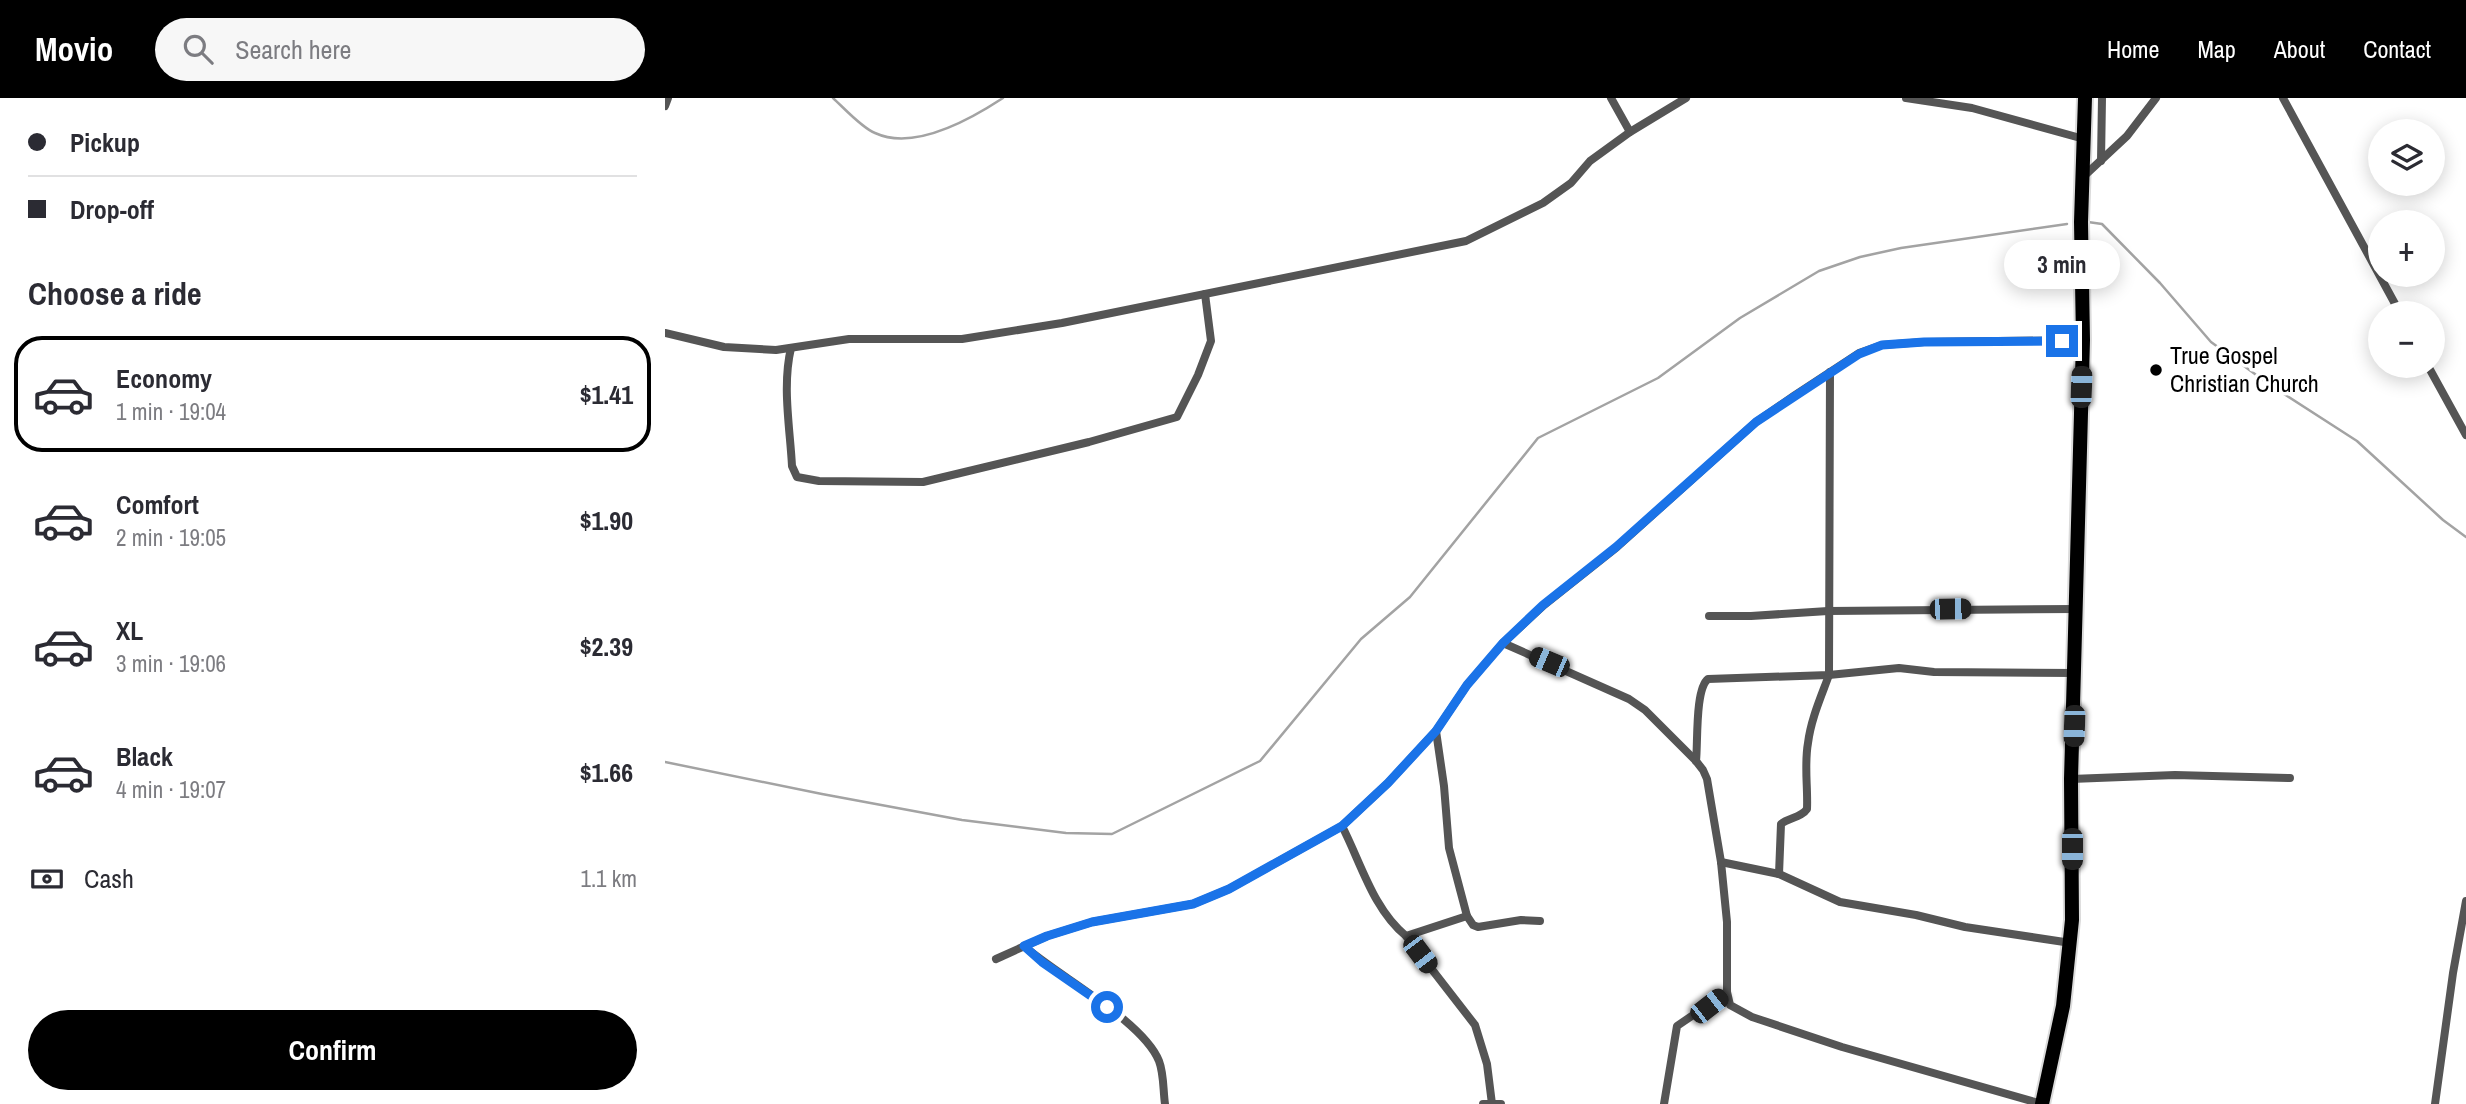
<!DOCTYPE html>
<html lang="en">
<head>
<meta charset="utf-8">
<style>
  :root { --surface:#fff; --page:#f7f7f7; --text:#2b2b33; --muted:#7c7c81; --line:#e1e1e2; --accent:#000 }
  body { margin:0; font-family:"Archivo Narrow",sans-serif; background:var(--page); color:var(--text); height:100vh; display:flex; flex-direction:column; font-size:26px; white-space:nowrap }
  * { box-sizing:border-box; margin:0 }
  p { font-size:23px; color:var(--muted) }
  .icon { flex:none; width:38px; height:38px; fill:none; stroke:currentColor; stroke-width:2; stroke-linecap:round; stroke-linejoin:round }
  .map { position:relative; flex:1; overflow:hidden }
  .panel { display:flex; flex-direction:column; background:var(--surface); width:665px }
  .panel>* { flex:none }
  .guide { display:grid; align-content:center; height:154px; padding:0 28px; background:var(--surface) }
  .buttons { position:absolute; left:1703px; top:21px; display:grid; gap:14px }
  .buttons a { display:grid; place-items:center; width:77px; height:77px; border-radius:50%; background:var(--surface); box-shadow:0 4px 18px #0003; font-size:35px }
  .end { position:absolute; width:32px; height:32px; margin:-16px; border:9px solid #1a73e8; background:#fff; box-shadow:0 0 0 4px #fff }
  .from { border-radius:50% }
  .bubble { position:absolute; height:49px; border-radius:24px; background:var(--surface); box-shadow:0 4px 18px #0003; font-size:23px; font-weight:700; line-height:49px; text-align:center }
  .car { position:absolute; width:21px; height:42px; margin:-21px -10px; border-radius:9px; box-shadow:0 0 5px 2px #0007; background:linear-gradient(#222 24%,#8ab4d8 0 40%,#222 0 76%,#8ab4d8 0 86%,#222 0) }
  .guide b { display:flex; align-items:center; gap:24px; height:66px; font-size:26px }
  .guide b+b { border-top:2px solid var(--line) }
  .guide i { width:18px; height:18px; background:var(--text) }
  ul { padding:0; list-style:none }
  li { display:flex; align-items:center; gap:21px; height:116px; margin:0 14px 10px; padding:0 14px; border:4px solid transparent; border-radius:28px }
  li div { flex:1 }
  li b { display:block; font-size:26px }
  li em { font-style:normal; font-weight:700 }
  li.active { border-color:var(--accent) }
  li>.icon { width:63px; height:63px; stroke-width:1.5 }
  h2 { padding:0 28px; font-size:32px; line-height:84px }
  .pay { display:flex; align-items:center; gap:18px; height:77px; padding:0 28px; font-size:26px }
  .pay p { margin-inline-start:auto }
  .button { display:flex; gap:14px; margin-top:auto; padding:14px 28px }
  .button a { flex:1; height:80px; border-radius:42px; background:var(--accent); color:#fff; font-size:28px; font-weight:700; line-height:80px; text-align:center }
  header { display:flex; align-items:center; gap:42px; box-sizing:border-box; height:98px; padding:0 35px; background:var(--accent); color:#fff }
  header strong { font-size:33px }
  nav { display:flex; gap:38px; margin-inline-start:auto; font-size:24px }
  .search { width:490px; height:63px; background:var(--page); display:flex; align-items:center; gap:18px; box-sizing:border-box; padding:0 24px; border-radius:38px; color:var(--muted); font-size:26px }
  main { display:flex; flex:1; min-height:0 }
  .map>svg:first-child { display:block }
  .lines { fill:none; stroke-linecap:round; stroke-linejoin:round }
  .stream { stroke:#a3a3a3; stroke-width:2.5 }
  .highway-casing { stroke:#dbdbdb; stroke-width:18 }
  .street { stroke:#555; stroke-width:8 }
  .highway { stroke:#000; stroke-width:14 }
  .route { stroke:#1a73e8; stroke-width:9 }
  .poi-dot { fill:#000; stroke:#fff; stroke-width:2.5 }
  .labels { text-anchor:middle; stroke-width:7; stroke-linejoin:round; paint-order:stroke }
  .poi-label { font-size:24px; fill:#000; stroke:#fff; text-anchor:start }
</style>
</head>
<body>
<header>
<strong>Movio</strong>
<div class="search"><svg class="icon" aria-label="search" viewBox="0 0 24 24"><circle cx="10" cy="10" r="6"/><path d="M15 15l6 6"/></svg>Search here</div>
<nav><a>Home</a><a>Map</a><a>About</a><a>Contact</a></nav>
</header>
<main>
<section class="panel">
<div class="guide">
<b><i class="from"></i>Pickup</b>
<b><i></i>Drop-off</b>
</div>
<h2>Choose a ride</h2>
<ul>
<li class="active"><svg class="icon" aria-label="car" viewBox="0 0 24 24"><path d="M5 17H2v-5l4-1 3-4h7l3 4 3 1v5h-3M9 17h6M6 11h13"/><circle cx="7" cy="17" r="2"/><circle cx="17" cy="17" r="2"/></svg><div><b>Economy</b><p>1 min · 19:04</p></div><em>$1.41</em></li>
<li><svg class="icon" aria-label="car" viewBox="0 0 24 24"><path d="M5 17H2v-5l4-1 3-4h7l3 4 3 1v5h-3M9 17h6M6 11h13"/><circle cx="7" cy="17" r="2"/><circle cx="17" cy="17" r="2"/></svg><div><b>Comfort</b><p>2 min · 19:05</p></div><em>$1.90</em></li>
<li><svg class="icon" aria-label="car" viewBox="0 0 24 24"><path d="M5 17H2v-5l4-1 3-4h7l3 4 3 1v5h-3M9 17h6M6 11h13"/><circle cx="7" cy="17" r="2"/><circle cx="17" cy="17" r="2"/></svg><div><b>XL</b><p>3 min · 19:06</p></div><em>$2.39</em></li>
<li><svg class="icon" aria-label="car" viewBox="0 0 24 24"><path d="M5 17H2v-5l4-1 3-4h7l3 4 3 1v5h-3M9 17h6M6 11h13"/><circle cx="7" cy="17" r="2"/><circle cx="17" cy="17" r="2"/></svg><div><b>Black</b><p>4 min · 19:07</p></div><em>$1.66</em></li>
</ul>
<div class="pay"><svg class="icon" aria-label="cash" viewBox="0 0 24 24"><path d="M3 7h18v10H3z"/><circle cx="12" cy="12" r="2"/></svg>Cash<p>1.1 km</p></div>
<div class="button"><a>Confirm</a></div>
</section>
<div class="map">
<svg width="1801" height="1006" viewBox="0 0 1801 1006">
  <rect width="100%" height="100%" fill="#fff"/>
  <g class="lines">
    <!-- stream -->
    <g class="stream">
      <path d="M168,0C179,10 197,30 210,35C249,53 306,21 338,0"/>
      <path d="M1423,124L1437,126L1495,185L1546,244L1605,287L1692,343L1778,422L1801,439"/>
      <path d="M0,664L157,696L297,722L401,735L447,736L595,663L696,541L745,499L873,340L993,280L1075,220L1154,173L1195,159L1236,150L1402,126"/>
    </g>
    <!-- highway casing -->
    <g class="highway-casing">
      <path id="highway" d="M1377,1006L1398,908L1407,822L1406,681L1418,242L1416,124L1420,0"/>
    </g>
    <!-- street -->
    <g class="street">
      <path d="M946,0L965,34"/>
      <path d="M1241,0L1307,10L1419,41"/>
      <path d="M1618,0L1735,215"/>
      <path d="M0,8L3,0"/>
      <path d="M1436,63L1437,0"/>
      <path d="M1418,79L1462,38L1491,0"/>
      <path d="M0,235L59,249L111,252L184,241H297L397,225L801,143L878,105L906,85L925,63L965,34L1021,0"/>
      <path d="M126,250C117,288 125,330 127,368L132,379L154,383L258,384L424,344L512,319L533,277L546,243L540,196"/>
      <path d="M1763,268L1801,337"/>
      <path d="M1044,518H1086L1163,513L1411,511"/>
      <path d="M838,545L964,601L980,612L1031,663L1038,672L1042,681L1056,764L1062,824V894"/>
      <path d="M1031,663C1033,645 1030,591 1043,581L1164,577L1234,570L1269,574L1411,575"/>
      <path d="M1406,681L1510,677L1625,680"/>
      <path d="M1056,764L1114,776L1175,804L1251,817L1300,829L1406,845"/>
      <path d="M1114,776L1116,726C1124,719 1136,720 1142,711C1143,689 1139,667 1143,645C1146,621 1156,599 1164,577L1165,274"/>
      <path d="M802,818L808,827L813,829L856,822L875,823"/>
      <path d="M741,838L802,818L784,750L779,688L771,633"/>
      <path d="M359,848C393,878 478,923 494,963C499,976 498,992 500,1006"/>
      <path d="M331,861L382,838L427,824L528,806L564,791L677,728"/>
      <path d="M818,1006H836"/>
      <path d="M827,1006L822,966L810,927L741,838C708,811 696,765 677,728L723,685L771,633L802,587L838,545L879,507L952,449L1091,324L1130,297L1194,255L1217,247L1259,244L1418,242"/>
      <path d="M999,1006L1012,928L1062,894L1065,907L1087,919L1177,949L1377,1006"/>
      <path d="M1770,1006L1788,875L1801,803"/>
    </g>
    <!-- highway -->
    <use href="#highway" class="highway"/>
  </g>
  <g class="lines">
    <!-- route -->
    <path class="route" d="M442,909L377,864L359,848L382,838L427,824L528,806L564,791L677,728L723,685L771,633L802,587L838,545L878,507L951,449L1091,324L1194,256L1217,247L1259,244L1397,243"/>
  </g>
  <!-- markers -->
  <circle class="poi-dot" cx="1491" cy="272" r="7"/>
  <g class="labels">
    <!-- poi labels -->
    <g class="poi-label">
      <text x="1505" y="266">True Gospel<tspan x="1505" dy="28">Christian Church</tspan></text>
    </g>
  </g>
</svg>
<div class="buttons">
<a><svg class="icon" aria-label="layers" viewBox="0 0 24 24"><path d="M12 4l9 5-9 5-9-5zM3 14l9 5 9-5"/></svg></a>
<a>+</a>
<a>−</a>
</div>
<i class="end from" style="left:442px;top:909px"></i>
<i class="end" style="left:1397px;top:243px"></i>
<div class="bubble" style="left:1339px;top:142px;width:116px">3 min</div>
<i class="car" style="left:1416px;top:289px;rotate:2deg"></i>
<i class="car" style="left:1285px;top:511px;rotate:89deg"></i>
<i class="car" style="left:884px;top:564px;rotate:293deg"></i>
<i class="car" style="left:1409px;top:628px;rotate:182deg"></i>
<i class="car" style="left:1407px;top:751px;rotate:180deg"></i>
<i class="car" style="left:755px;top:856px;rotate:143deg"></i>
<i class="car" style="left:1044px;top:908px;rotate:52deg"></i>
</div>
</main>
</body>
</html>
